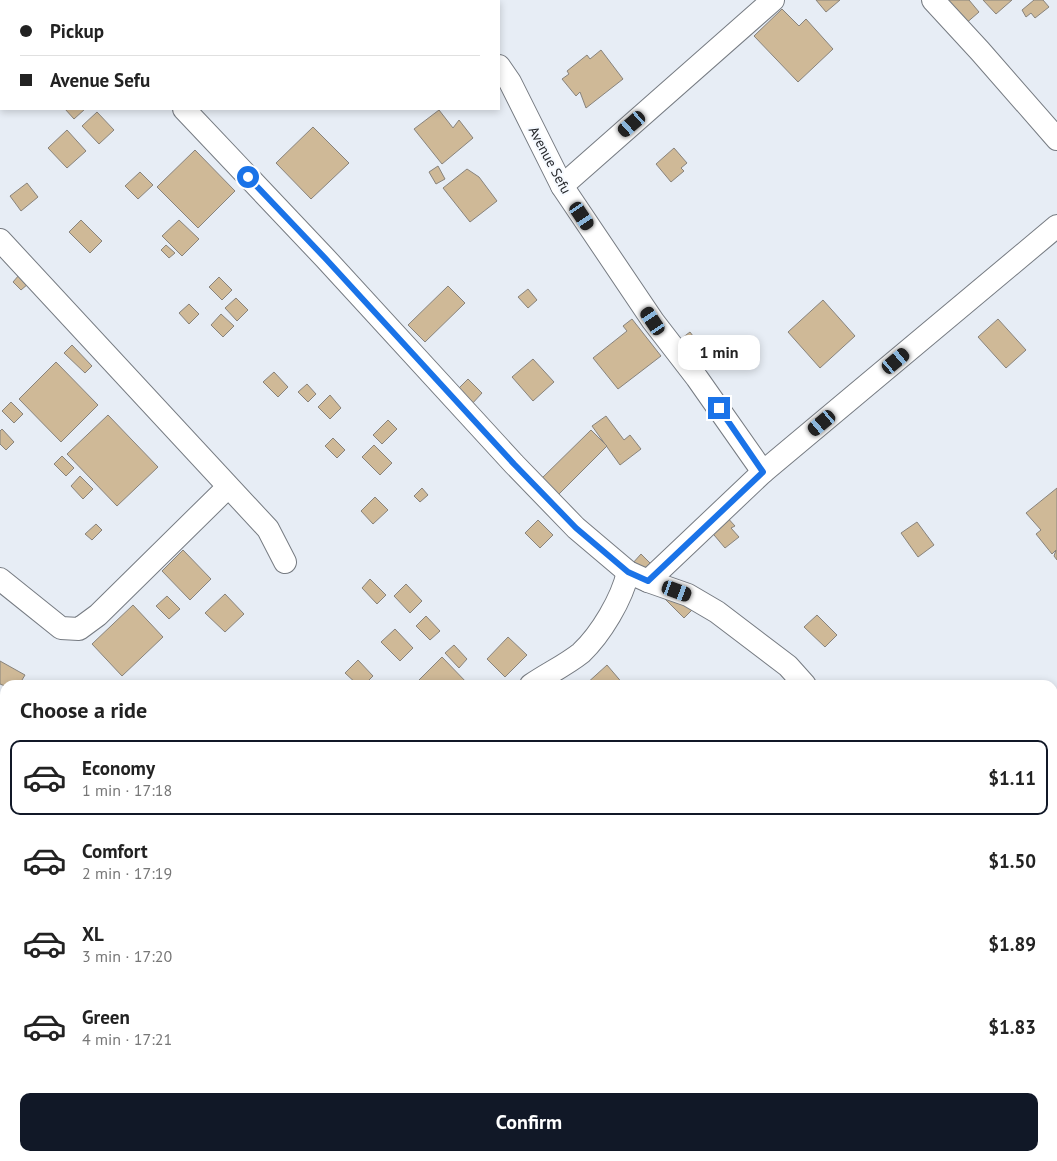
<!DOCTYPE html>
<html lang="en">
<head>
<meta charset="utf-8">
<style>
  :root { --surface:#fff; --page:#f6f6f6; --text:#222; --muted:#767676; --line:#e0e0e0; --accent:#111827 }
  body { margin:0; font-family:"PT Sans",sans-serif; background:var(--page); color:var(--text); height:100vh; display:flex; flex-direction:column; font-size:19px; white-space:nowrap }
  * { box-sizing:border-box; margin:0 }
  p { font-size:16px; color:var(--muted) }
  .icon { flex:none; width:28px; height:28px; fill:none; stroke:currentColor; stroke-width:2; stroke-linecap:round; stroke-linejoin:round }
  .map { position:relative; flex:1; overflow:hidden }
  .drawer { position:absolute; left:0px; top:680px; width:1058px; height:481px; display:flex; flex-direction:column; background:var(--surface); border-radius:15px 15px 0 0; box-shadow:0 2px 8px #0003 }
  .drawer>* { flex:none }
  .guide { position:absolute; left:0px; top:0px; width:500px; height:110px; box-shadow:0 2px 8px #0003; display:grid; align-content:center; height:110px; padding:0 20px; background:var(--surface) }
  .end { position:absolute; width:22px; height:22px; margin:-11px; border:6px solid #1a73e8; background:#fff; box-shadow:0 0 0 2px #fff }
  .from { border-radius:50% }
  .bubble { position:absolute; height:35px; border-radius:10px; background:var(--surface); box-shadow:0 2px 8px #0003; font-size:16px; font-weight:700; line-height:35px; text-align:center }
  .car { position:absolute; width:15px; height:30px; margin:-15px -8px; border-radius:6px; box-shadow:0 0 4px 1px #0007; background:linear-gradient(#222 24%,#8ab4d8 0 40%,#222 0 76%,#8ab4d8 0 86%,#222 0) }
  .guide b { display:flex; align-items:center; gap:18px; height:48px; font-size:19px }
  .guide b+b { border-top:1px solid var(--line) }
  .guide i { width:12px; height:12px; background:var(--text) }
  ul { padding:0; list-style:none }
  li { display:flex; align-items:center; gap:15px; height:75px; margin:0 10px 8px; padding:0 10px; border:2px solid transparent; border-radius:10px }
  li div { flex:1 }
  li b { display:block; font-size:19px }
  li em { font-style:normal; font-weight:700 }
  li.current { border-color:var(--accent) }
  li>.icon { width:45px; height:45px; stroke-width:1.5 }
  h2 { padding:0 20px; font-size:22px; line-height:60px }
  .primary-button { display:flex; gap:10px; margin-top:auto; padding:10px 20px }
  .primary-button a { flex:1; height:58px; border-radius:10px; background:var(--accent); color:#fff; font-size:20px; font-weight:700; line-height:58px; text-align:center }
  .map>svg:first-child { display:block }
  .building { fill:#cfb997; stroke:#88837c }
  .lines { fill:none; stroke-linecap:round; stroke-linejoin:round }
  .minor-casing { stroke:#767b82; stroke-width:24 }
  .minor { stroke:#fff; stroke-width:22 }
  .route { stroke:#1a73e8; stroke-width:6 }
  .labels { text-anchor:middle; stroke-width:4; stroke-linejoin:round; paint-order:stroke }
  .street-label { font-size:14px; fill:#27292d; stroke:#f6faff }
</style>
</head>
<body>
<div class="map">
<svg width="1057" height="1161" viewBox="0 0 1057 1161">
  <rect width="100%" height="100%" fill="#e7edf5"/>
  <!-- building -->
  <g class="building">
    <path d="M816,0H840L826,12Z"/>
    <path d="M948,0H969L979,12L964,25Z"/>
    <path d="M983,0H1012L996,14Z"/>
    <path d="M1034,0H1043L1049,7L1035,18L1031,13L1026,17L1022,10Z"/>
    <path d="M782,9L799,26L806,19L833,49L798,82L754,36Z"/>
    <path d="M601,50L623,79L586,108L580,92L576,96L562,79L569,74L567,71L587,55L590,59Z"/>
    <path d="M0,70L1,71V90L0,89Z"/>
    <path d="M65,109H85L74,119Z"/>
    <path d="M439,110L453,128L459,120L473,138L442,164L414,129Z"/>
    <path d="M97,112L114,130L99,144L82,126Z"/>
    <path d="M313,127L349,163L311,199L276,163Z"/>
    <path d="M67,130L86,151L67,168L48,148Z"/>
    <path d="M674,148L687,163L681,168L684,171L671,182L656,164Z"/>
    <path d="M195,150L235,191L198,228L157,187Z"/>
    <path d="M438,166L445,179L436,184L429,172Z"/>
    <path d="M467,169L479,177L497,201L470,222L443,188Z"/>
    <path d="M140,172L153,185L138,199L125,186Z"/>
    <path d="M27,183L38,197L21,211L10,196Z"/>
    <path d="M81,220L102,241L90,253L69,232Z"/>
    <path d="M179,220L199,239L182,256L162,236Z"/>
    <path d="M166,245L175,253L169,258L161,250Z"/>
    <path d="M19,275L28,284L21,290L13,282Z"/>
    <path d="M219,277L232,290L222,300L209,287Z"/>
    <path d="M448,286L465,303L425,342L408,325Z"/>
    <path d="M528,289L537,300L528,308L518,297Z"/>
    <path d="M236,298L248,310L237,321L225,308Z"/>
    <path d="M823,300L855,336L820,368L788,332Z"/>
    <path d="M189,304L199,314L189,324L179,313Z"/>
    <path d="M221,314L234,326L223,337L211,325Z"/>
    <path d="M632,319L661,356L618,389L593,358L627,331L623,326Z"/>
    <path d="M998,319L1026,350L1006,368L978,337Z"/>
    <path d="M690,332L699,344L687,353L678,341Z"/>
    <path d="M72,345L92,366L85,373L64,353Z"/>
    <path d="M533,359L554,382L533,401L512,377Z"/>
    <path d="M56,362L98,405L61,442L19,399Z"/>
    <path d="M274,372L288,387L278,397L263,382Z"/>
    <path d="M468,379L482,393L471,405L457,390Z"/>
    <path d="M307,384L316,394L308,402L298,392Z"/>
    <path d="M330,395L341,408L330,419L318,407Z"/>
    <path d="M11,402L23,414L14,423L2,411Z"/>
    <path d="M108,415L158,467L117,506L67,454Z"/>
    <path d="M606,416L624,440L630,435L641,449L620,465L592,426Z"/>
    <path d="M388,420L397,429L382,444L373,435Z"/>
    <path d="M2,429L14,442L6,450L0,444V431Z"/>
    <path d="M591,430L607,446L556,497L539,481Z"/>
    <path d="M333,438L345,450L337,458L325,446Z"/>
    <path d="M374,445L392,463L380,475L362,457Z"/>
    <path d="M62,456L74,468L66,476L54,464Z"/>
    <path d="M80,476L93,489L83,499L71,486Z"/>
    <path d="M422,488L428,495L420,502L414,496Z"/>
    <path d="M1057,488V560L1054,556L1056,550L1052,554L1036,534L1041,530L1026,513Z"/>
    <path d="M375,497L388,510L373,524L361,511Z"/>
    <path d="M725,515L735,526L731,528L739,537L725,548L709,529Z"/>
    <path d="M538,520L553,535L540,548L525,533Z"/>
    <path d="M917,522L934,545L918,557L901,533Z"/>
    <path d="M96,524L102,530L92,540L85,534Z"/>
    <path d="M183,550L211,579L190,600L162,571Z"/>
    <path d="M641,554L652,565L643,575L632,564Z"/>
    <path d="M370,579L386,595L377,604L362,588Z"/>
    <path d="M406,584L422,601L410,613L394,596Z"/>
    <path d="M225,594L244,614L225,632L205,613Z"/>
    <path d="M167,596L180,609L169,619L156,606Z"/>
    <path d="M664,598L699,603L684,618Z"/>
    <path d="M133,605L163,637L122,676L92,644Z"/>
    <path d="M817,615L837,635L825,647L804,627Z"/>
    <path d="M426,616L440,631L430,640L416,626Z"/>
    <path d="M395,629L413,648L400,661L381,642Z"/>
    <path d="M508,637L527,655L505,677L487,659Z"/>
    <path d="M454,645L467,659L459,668L445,653Z"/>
    <path d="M442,657L469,685H414Z"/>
    <path d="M358,660L373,676L364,685H358L345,673Z"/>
    <path d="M0,661L25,675L19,685H5V686L0,684Z"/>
    <path d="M607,665L624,685H585Z"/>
    <path d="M1057,740V770L1056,771L1052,767V744Z"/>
    <path d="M1052,1036L1057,1042L1052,1046Z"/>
    <path d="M5,1100V1129L0,1123V1104Z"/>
    <path d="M1052,1109L1057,1115V1125L1052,1128Z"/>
    <path d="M96,1156H104L109,1161H91Z"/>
    <path d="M244,1156H265L269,1159L268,1161H241Z"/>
    <path d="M314,1156H361L357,1161H320Z"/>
    <path d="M633,1156H653L655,1158L652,1161H637Z"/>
    <path d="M700,1156H709L714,1161H695Z"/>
  </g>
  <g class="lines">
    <!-- minor casing -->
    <g class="minor-casing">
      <g id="minor">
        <path d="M81,0L82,1"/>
        <path d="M454,0L455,1"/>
        <path d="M933,0L980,51L1057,139"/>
        <path d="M499,66L510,82L562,186L653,321L697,378L763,472"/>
        <path d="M184,109L325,258L514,464L576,528L628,572L648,581L688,595L717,612L788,666L805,685"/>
        <path d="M562,186L773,0"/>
        <path d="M0,240L268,529L285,562"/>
        <path d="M0,579L61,628L79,629L98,615L228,487"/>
        <path d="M648,581L763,472L1057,226"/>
        <path d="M531,685C547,674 566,665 581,653C601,634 622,599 628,572"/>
        <path d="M1052,720L1057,716"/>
        <path d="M0,734L5,737"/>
        <path d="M0,843L5,818"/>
        <path d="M1052,990L1057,986"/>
        <path d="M1031,1156L1034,1161"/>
        <path d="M22,1161L27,1156"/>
        <path d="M196,1161L199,1156"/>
        <path d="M554,1161L559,1156"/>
        <path d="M843,1161L849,1156"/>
      </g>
    </g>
    <!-- minor -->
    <use href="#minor" class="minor"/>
  </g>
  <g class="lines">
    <!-- route -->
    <path class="route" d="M248,177L325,258L514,464L576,528L628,572L648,581L763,472L719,408"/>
  </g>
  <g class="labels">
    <!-- street labels -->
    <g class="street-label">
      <text transform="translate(550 160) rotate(62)" y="5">Avenue Sefu</text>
    </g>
  </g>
</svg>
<i class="end from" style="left:248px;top:177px"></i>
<i class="end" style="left:719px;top:408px"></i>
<div class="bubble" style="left:678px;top:335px;width:82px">1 min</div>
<i class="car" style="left:632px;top:124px;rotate:229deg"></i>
<i class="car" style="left:582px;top:216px;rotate:146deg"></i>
<i class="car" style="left:653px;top:321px;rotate:326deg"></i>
<i class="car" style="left:896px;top:361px;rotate:50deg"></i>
<i class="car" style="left:822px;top:423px;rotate:230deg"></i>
<i class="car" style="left:677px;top:591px;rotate:110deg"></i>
<div class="guide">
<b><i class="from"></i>Pickup</b>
<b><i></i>Avenue Sefu</b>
</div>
<section class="drawer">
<h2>Choose a ride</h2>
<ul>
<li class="current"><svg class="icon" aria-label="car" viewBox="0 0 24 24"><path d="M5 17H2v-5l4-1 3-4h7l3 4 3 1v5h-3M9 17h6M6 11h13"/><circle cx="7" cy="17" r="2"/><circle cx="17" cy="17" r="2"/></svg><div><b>Economy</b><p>1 min · 17:18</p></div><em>$1.11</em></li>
<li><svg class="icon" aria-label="car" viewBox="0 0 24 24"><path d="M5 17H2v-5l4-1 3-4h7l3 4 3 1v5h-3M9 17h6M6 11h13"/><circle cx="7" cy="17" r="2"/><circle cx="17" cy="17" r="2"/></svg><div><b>Comfort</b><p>2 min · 17:19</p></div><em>$1.50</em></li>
<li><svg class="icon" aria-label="car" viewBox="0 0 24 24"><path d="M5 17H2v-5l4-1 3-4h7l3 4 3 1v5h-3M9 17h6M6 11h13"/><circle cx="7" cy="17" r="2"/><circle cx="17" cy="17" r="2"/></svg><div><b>XL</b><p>3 min · 17:20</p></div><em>$1.89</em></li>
<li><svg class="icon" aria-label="car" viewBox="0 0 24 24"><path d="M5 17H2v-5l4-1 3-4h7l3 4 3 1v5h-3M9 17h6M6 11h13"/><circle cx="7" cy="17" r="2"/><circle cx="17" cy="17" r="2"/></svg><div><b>Green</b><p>4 min · 17:21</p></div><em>$1.83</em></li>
</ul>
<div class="primary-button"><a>Confirm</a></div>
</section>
</div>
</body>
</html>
